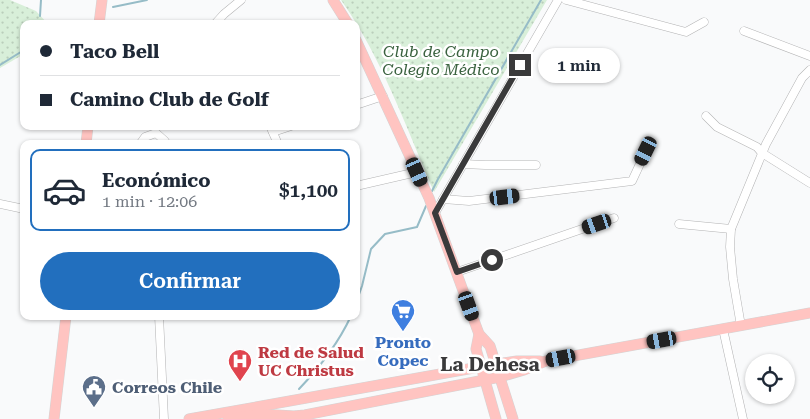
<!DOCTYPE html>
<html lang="es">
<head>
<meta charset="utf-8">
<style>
  :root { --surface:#fff; --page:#f2f2f3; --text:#1f2937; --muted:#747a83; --line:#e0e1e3; --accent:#226fbe }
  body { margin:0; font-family:"Roboto Serif",serif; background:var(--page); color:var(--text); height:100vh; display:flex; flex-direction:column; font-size:19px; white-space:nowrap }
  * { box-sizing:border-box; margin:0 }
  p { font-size:16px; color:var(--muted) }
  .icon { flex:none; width:28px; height:28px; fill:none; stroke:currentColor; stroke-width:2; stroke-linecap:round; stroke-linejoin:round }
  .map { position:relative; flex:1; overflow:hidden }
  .details { position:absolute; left:20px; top:140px; width:340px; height:180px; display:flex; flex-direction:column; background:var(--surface); border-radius:10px; box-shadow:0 1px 4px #0004 }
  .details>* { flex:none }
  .banner { position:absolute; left:20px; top:20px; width:340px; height:110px; border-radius:10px; box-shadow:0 1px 4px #0004; display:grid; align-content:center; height:110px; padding:0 20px; background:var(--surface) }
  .fabs { position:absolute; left:745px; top:354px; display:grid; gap:10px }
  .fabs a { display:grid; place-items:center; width:50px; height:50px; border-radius:50%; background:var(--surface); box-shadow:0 1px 4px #0004; font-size:25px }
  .end { position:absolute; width:22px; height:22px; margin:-11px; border:6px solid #3a3a3b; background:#fff; box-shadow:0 0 0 2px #fff }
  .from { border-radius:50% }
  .bubble { position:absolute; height:35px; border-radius:18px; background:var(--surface); box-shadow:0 1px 4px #0004; font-size:16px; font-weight:600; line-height:35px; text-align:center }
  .car { position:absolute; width:15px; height:30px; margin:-15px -8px; border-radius:6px; box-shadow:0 0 4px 1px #0007; background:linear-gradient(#222 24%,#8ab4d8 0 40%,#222 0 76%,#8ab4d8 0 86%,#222 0) }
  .banner b { display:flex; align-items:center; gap:18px; height:48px; font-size:19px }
  .banner b+b { border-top:1px solid var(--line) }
  .banner i { width:12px; height:12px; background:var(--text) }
  ul { padding:9px 0 0; list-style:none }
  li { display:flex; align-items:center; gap:15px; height:82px; margin:0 10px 8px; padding:0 10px; border:2px solid transparent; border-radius:10px }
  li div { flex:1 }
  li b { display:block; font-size:19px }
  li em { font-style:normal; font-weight:600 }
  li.on { border-color:var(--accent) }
  li>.icon { width:45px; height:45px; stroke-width:1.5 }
  .action { display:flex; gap:10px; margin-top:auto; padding:10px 20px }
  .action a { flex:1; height:58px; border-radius:30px; background:var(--accent); color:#fff; font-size:20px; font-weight:600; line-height:58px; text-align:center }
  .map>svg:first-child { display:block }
  .green { fill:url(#green-dots) }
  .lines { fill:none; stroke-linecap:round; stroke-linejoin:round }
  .stream { stroke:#96bcc7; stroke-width:2 }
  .minor-casing { stroke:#b3b3b4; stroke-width:9 }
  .major-casing { stroke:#d4d4d4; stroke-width:11 }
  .minor { stroke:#fff; stroke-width:8 }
  .major { stroke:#ffc4c1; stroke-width:10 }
  .route { stroke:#3a3a3b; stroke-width:6 }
  .labels { text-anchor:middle; stroke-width:5; stroke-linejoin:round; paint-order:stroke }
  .park-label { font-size:16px; font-style:italic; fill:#3a623f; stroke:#fff }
  .shop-label { font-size:16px; font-weight:bold; fill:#366cbe; stroke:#fff }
  .health-label { font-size:16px; font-weight:bold; fill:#be3a42; stroke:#fff; text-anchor:start }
  .service-label { font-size:16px; font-weight:bold; fill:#4e5e75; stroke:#fff; text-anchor:start }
  .quarter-label { font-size:19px; font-weight:bold; fill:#3a3a3b; stroke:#fff }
</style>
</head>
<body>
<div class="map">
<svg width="810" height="419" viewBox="0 0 810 419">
  <defs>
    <pattern id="green-dots" width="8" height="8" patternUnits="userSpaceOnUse" patternTransform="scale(1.25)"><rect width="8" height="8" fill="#d8efd9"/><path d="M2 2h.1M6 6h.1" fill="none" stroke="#bacebb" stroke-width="1.8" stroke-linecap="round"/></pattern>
  </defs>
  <rect width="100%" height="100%" fill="#f9fafb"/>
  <!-- green -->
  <g class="green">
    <path d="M0,0H10L36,11L48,24H24V54L0,68Z"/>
    <path d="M341,0H547L434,192C406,127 382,58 341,0Z"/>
  </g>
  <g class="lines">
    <!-- stream -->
    <g class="stream">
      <path d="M113,7L147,0"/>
      <path d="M40,16L41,0"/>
      <path d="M0,65L24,50"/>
      <path d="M432,191L438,179L541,0"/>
      <path d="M356,303L362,286L371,249L385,234L417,227L426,206"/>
      <path d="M299,389C320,367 338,344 351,316"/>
    </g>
    <!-- minor casing -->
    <g class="minor-casing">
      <g id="minor">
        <path d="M566,0L686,32L704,22"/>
        <path d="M215,24L224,14L241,0"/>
        <path d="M744,31L810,56"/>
        <path d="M356,105L383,96"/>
        <path d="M706,116L717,127L757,147L762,153L810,183"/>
        <path d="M270,126L278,144"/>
        <path d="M273,132L291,126"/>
        <path d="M140,144L145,137L156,133L165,141L164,144"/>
        <path d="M463,164L485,165H536"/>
        <path d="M356,186L417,172"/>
        <path d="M443,199L469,201L632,181L646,151"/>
        <path d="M0,204L24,209"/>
        <path d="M435,213L558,0"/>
        <path d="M679,224L731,229"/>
        <path d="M457,272L614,218"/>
        <path d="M159,316L164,419"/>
        <path d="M741,326L733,279L730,247L731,229L766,144L802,78L810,70"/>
        <path d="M723,329L743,419"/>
      </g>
    </g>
    <!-- major casing -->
    <g class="major-casing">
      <g id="major">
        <path d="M333,0L348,24"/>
        <path d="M99,24L102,0"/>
        <path d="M356,40L429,198L479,334L490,346L513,419"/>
        <path d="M86,144L88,126"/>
        <path d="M479,334L476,349L496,419"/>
        <path d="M54,419L66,316"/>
        <path d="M189,419L496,364L517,361H540"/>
        <path d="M228,419L260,414L294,416L305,415L500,377L524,370L546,361L810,313"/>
      </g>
    </g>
    <!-- minor -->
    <use href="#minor" class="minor"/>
    <!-- major -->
    <use href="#major" class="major"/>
  </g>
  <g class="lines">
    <!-- route -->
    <path class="route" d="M492,260L457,272L435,213L520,65"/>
  </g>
  <!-- icons -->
  <defs>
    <g id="supermarket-pin" transform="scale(1.25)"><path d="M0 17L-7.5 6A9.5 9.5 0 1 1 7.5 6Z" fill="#3f7fe0" stroke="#fff"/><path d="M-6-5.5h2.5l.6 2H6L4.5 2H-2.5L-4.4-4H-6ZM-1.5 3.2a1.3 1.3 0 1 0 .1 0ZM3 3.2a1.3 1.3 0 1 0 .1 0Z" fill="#fff"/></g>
    <g id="hospital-pin" transform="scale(1.25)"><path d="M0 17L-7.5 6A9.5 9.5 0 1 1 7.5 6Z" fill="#e0444e" stroke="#fff"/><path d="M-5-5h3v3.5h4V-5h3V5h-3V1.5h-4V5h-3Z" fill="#fff"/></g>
    <g id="civic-pin" transform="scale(1.25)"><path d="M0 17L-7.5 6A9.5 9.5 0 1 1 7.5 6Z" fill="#5c6f8a" stroke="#fff"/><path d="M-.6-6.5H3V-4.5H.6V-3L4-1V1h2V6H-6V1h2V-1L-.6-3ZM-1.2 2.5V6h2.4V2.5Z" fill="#fff"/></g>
  </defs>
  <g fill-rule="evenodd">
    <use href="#supermarket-pin" x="403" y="311"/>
    <use href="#hospital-pin" x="240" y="361"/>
    <use href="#civic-pin" x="94" y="387"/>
  </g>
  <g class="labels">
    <!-- park labels -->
    <g class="park-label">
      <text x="441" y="57">Club de Campo<tspan x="441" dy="18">Colegio Médico</tspan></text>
    </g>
    <!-- shop labels -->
    <g class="shop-label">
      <text x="403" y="348">Pronto<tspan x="403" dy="18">Copec</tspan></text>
    </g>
    <!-- health labels -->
    <g class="health-label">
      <text x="258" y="358">Red de Salud<tspan x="258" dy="18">UC Christus</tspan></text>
    </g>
    <!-- service labels -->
    <g class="service-label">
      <text x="112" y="393">Correos Chile</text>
    </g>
    <!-- quarter labels -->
    <g class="quarter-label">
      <text x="490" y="371">La Dehesa</text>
    </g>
  </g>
</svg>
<div class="fabs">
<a><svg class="icon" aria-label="locate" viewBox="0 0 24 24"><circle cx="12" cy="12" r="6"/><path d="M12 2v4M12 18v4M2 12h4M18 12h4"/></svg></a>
</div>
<i class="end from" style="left:492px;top:260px"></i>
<i class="end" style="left:520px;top:65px"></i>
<div class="bubble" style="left:538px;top:48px;width:82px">1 min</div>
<i class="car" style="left:646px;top:151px;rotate:206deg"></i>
<i class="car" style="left:417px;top:172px;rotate:156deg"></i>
<i class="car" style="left:505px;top:197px;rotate:83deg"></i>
<i class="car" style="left:597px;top:224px;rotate:251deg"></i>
<i class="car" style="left:469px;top:306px;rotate:160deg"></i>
<i class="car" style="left:662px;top:340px;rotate:260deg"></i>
<i class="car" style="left:561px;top:358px;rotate:259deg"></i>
<div class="banner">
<b><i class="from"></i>Taco Bell</b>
<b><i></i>Camino Club de Golf</b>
</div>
<section class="details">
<ul>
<li class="on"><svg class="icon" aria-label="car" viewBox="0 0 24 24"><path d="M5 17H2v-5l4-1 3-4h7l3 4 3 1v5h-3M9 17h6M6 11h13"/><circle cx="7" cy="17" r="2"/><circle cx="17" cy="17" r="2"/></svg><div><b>Económico</b><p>1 min · 12:06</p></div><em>$1,100</em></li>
</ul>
<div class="action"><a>Confirmar</a></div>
</section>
</div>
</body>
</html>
